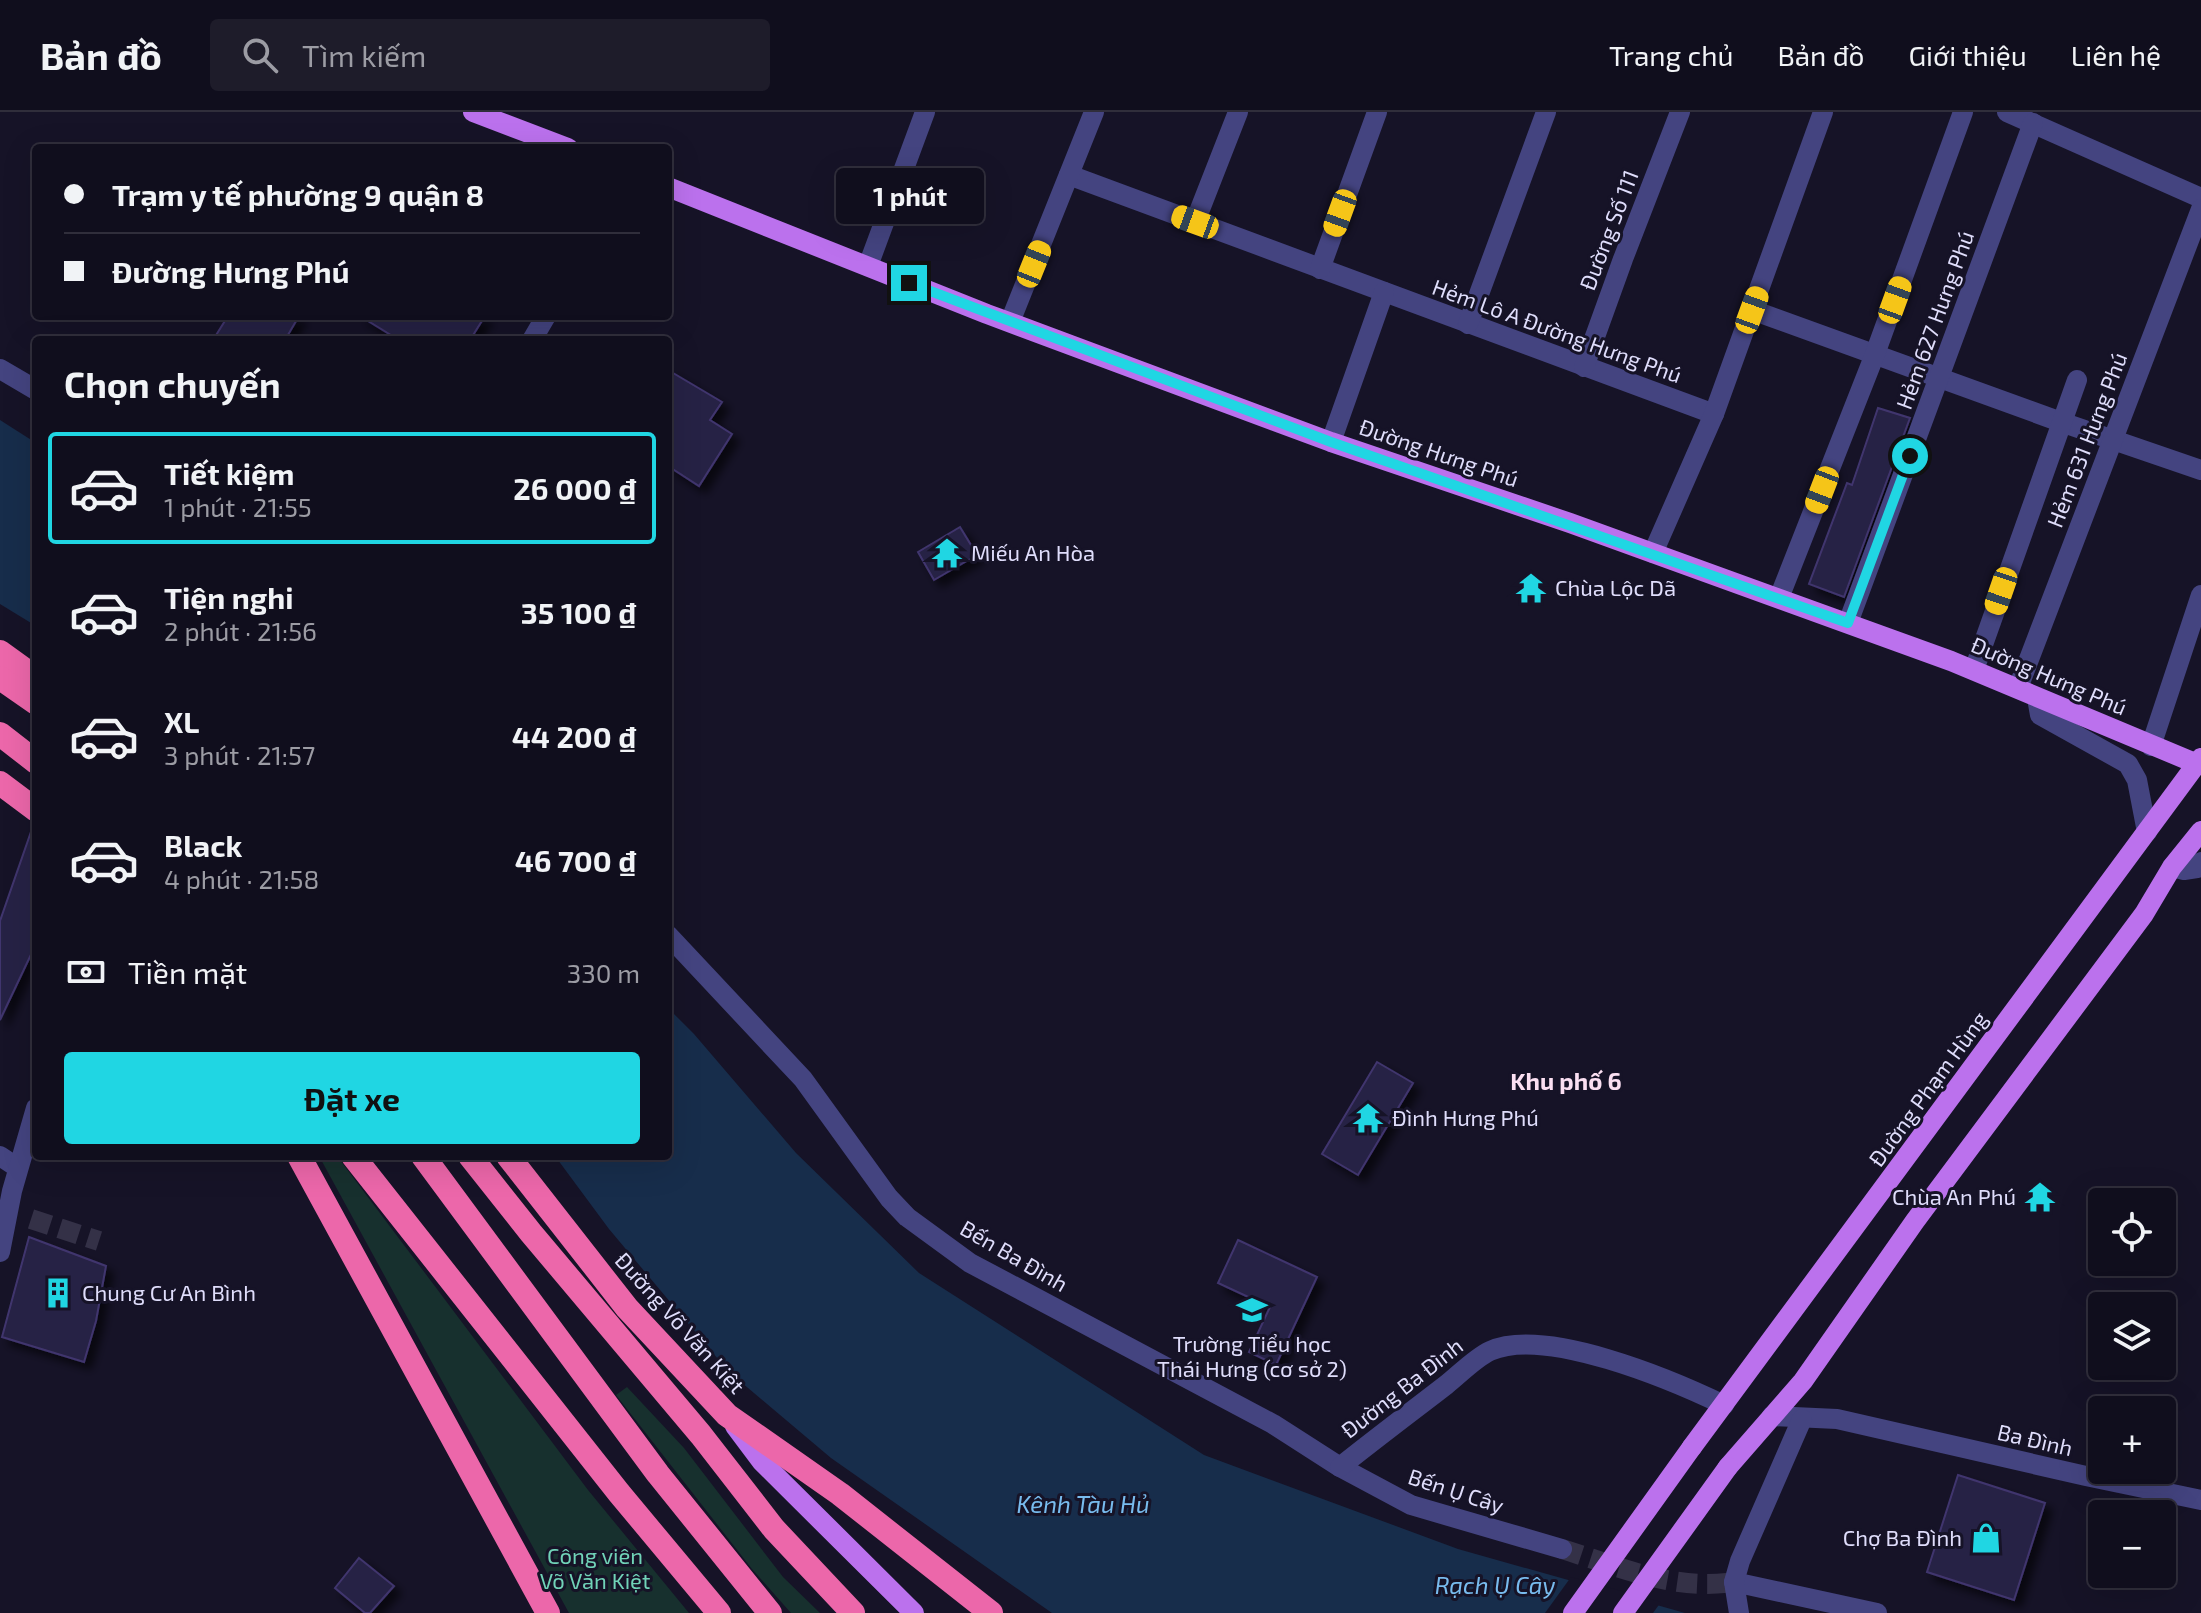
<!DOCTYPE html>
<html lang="vi">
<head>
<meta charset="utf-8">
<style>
  :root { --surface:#100e1d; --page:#1e1c2a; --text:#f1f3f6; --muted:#9c9ca4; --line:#302e3b; --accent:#20d6e3 }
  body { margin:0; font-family:"Exo 2",sans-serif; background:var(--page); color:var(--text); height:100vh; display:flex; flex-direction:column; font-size:30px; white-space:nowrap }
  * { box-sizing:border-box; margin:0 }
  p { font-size:26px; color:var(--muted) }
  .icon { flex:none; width:44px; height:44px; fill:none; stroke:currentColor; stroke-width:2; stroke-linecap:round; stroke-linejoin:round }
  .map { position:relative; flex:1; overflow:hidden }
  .details { position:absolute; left:32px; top:224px; width:640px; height:824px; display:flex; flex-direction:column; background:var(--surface); border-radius:8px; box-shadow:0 8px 32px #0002,0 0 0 2px var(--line) }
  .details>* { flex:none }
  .hud { position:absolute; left:32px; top:32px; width:640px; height:176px; border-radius:8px; box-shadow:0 8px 32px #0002,0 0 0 2px var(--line); display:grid; align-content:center; height:176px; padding:0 32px; background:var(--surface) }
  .buttons { position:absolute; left:2088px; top:1076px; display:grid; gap:16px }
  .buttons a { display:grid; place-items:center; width:88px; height:88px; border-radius:8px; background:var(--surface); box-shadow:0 8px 32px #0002,0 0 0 2px var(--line); font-size:40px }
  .end { position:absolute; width:36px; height:36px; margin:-18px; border:10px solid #20d6e3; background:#111; box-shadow:0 0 0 4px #111 }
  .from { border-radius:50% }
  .bubble { position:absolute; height:56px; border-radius:8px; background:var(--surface); box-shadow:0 8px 32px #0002,0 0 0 2px var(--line); font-size:26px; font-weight:700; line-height:56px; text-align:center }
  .car { position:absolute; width:24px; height:48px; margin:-24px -12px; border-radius:10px; box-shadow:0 0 6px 2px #0007; background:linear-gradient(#f5c518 24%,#345 0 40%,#f5c518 0 76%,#345 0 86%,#f5c518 0) }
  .hud b { display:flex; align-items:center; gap:28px; height:76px; font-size:30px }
  .hud b+b { border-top:2px solid var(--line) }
  .hud i { width:20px; height:20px; background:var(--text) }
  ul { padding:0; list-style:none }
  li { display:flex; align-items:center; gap:24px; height:112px; margin:0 16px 12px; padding:0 16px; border:4px solid transparent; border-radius:8px }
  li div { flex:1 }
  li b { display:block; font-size:30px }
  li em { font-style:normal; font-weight:700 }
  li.current { border-color:var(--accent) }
  li>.icon { width:72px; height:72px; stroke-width:1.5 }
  h2 { padding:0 32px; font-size:36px; line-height:96px }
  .pay { display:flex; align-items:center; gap:20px; height:88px; padding:0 32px; font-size:30px }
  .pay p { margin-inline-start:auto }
  .primary-button { display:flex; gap:16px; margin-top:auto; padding:16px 32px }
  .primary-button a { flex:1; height:92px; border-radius:8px; background:var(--accent); color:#111; font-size:32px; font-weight:700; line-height:92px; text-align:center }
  header { display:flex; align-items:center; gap:48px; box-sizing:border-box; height:112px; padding:0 40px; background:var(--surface); border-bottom:2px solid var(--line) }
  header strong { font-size:38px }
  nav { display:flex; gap:44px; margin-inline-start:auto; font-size:28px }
  .search { width:560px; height:72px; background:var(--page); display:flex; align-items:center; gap:20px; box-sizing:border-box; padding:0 28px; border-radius:8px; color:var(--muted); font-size:30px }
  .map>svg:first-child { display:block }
  .green { fill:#17302e }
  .water { fill:#172d4b }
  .pier { fill:#161327 }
  .building { fill:#282145; stroke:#40366e; stroke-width:2; filter:url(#shadow) }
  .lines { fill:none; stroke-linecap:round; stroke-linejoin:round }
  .minor-tunnel { stroke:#343147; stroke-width:20; stroke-dasharray:20 10; stroke-linecap:butt }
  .minor { stroke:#444480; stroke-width:20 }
  .major { stroke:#bb71ed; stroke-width:20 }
  .highway { stroke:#ec67aa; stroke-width:24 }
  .major-bridge { stroke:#bb71ed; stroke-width:20 }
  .route { stroke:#20d6e3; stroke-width:10 }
  .labels { text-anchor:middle; stroke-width:6; stroke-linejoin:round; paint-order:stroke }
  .street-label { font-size:22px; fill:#dfddfb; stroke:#161327 }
  .poi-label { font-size:22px; fill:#dfddfb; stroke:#161327; text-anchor:start }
  .park-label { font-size:22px; fill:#71d3b8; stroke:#161327 }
  .neighbourhood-label { font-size:24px; font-weight:bold; fill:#fbdff2; stroke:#161327 }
  .water-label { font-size:24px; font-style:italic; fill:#78bbee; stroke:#161327 }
</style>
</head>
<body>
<header>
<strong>Bản đồ</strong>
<div class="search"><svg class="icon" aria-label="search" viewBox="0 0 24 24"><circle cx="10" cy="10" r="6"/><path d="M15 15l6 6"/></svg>Tìm kiếm</div>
<nav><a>Trang chủ</a><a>Bản đồ</a><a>Giới thiệu</a><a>Liên hệ</a></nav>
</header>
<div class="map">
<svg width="2201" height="1501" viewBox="0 0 2201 1501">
  <defs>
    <filter id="shadow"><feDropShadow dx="7" dy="7" stdDeviation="4" flood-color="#0009"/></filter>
  </defs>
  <rect width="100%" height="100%" fill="#161327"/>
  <!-- green -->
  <g class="green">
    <path d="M319,1044H337L588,1378L689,1501H569Z"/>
    <path d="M627,1275L684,1336L783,1465L820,1501H791L752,1457L616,1283Z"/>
  </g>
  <!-- water -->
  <g class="water">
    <path d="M0,308L36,331V514L0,492Z"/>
    <path d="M668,896L694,922L796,1041L919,1161L1204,1343L1458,1437L1685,1501H1052L831,1346L728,1259L609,1117L555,1044H668Z"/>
  </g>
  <!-- pier -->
  <path class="pier" d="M1571,1465L1661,1490L1653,1501H1545Z"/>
  <!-- building -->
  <g class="building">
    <path d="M228,204H299L285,228H213Z"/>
    <path d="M360,204H485L470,228H399Z"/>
    <path d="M668,258L722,290L710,308L732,322L699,374L668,354Z"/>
    <path d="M1878,296L1910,306L1844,485L1809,472L1847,371L1852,373Z"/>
    <path d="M960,415L977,443L934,468L918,440Z"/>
    <path d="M33,714H36V832L0,908V809Z"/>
    <path d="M1377,950L1413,971L1358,1063L1322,1042Z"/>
    <path d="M29,1125L106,1154L96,1209L84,1250L2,1225Z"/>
    <path d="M1238,1128L1317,1165L1276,1253L1249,1240L1270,1195L1218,1171Z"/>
    <path d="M1958,1363L2045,1391L2014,1488L1927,1460Z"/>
    <path d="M359,1446L394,1474L370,1501H365L335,1476Z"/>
  </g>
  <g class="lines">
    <!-- minor-tunnel -->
    <g class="minor-tunnel">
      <path d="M31,1107L99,1129"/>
      <path d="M1562,1437C1620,1455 1673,1479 1734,1470"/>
    </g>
    <!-- minor -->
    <g class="minor">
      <path d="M2007,0L2201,86"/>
      <path d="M1069,63L1714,302"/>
      <path d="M1195,110L1238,0"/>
      <path d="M868,154L925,0"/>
      <path d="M1320,157L1377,0"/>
      <path d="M1752,198L2061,310L2201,358"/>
      <path d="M1010,210L1094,0"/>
      <path d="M1468,212L1546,0"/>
      <path d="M532,228L546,204"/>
      <path d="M1584,255L1623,147L1680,0"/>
      <path d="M0,257L36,278"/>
      <path d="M1331,330L1384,180"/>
      <path d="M1653,441L1714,302L1823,0"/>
      <path d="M1779,486L1875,242L1963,0"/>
      <path d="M1848,511L2033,11"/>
      <path d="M1974,558L2077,268"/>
      <path d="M2018,576L2201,97"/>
      <path d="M2037,586L2040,603L2128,652L2137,668L2147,720"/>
      <path d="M2151,634L2201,483"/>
      <path d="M2172,755L2184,758L2197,756L2201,750"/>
      <path d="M668,823L803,967L889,1086L907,1105L970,1151L1273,1312L1340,1355L1411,1393L1562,1437"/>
      <path d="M0,1044L18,1056"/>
      <path d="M0,1140L12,1079L36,996"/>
      <path d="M1772,1304L1837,1307L2086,1364L2201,1388"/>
      <path d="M1340,1355C1375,1327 1411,1300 1446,1273C1460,1262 1475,1246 1490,1239C1545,1214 1672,1268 1724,1293"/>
      <path d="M1734,1470L1877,1501"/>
      <path d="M1739,1501L1734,1470L1740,1449L1802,1307"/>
    </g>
    <!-- major -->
    <g class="major">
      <path d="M473,0L568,36"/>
      <path d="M668,75L987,202L1331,330L1570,411L1951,549L2195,651"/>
      <path d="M735,1314L762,1350L914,1501"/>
      <path d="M1692,1335L2201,646"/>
      <path d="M1728,1355L1803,1269L1915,1109L2144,802L2172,755L2201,719"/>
    </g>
    <!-- highway -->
    <g class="highway">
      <path d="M0,540L36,566"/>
      <path d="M0,566L36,591"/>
      <path d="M0,622L36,650"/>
      <path d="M0,671L36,698"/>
      <path d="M299,1044L548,1501"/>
      <path d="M353,1044L619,1381L719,1501"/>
      <path d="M423,1044L658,1362L770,1501"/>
      <path d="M470,1044L531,1121L701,1323L774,1417L853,1501"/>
      <path d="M508,1044L627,1196L727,1303L840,1382L991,1501"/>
    </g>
    <!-- major-bridge -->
    <g class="major-bridge">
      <path d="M1573,1501L1692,1335"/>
      <path d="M1623,1501L1728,1355"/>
    </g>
  </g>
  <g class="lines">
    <!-- route -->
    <path class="route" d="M909,171L1331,330L1848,511L1910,344"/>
  </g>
  <!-- icons -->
  <defs>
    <g id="temple-bare" transform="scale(2.4)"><path d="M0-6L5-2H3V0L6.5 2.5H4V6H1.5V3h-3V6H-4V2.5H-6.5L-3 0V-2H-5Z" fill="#20d6e3" stroke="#161327" stroke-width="2.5" paint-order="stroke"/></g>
    <g id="building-bare" transform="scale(2.4)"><path d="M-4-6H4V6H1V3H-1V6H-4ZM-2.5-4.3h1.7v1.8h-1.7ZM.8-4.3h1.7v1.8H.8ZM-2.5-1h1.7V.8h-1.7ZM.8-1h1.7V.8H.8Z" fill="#20d6e3" stroke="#161327" stroke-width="2.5" paint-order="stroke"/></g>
    <g id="school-bare" transform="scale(2.4)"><path d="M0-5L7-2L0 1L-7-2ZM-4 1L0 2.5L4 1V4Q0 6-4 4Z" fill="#20d6e3" stroke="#161327" stroke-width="2.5" paint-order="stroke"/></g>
    <g id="shop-bare" transform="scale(2.4)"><path d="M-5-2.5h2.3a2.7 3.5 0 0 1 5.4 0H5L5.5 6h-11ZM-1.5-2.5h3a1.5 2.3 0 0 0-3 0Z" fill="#20d6e3" stroke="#161327" stroke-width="2.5" paint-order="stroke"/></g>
  </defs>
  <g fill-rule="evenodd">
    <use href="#temple-bare" x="947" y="441"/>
    <use href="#temple-bare" x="1531" y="476"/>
    <use href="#temple-bare" x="1368" y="1006"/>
    <use href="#temple-bare" x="2040" y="1085"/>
    <use href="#building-bare" x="58" y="1181"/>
    <use href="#school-bare" x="1252" y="1198"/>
    <use href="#shop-bare" x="1986" y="1426"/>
  </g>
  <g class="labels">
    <!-- street labels -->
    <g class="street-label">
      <text transform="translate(1609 118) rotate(-69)" y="8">Đường Số 111</text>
      <text transform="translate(1935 208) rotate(-70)" y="8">Hẻm 627 Hưng Phú</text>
      <text transform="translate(1557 219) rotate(20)" y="8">Hẻm Lô A Đường Hưng Phú</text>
      <text transform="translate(2087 328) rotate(-69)" y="8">Hẻm 631 Hưng Phú</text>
      <text transform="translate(1439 341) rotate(19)" y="8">Đường Hưng Phú</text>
      <text transform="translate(2049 564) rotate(23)" y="8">Đường Hưng Phú</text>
      <text transform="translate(1928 977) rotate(-54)" y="8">Đường Phạm Hùng</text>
      <text transform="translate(1014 1144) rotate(30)" y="8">Bến Ba Đình</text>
      <text transform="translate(680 1211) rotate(48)" y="8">Đường Võ Văn Kiệt</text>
      <text transform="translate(1402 1276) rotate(-38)" y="8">Đường Ba Đình</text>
      <text transform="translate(2035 1328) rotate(13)" y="8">Ba Đình</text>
      <text transform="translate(1456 1379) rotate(18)" y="8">Bến Ụ Cây</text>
    </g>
    <!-- poi labels -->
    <g class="poi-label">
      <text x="971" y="449">Miếu An Hòa</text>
      <text x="1555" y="484">Chùa Lộc Dã</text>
      <text x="1392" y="1014">Đình Hưng Phú</text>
      <text x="2016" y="1093" text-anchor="end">Chùa An Phú</text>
      <text x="82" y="1189">Chung Cư An Bình</text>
      <text x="1252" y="1240" text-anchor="middle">Trường Tiểu học<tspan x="1252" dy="25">Thái Hưng (cơ sở 2)</tspan></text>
      <text x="1962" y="1434" text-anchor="end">Chợ Ba Đình</text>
    </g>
    <!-- park labels -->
    <g class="park-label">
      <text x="595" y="1452">Công viên<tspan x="595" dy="25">Võ Văn Kiệt</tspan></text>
    </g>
    <!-- neighbourhood labels -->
    <g class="neighbourhood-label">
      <text x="1566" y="978">Khu phố 6</text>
    </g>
    <!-- water labels -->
    <g class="water-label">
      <text x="1083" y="1401">Kênh Tàu Hủ</text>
      <text x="1495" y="1482">Rạch Ụ Cây</text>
    </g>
  </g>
</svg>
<div class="buttons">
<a><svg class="icon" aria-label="locate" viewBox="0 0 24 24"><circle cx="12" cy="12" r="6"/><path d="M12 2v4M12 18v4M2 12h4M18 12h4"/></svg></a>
<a><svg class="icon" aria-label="layers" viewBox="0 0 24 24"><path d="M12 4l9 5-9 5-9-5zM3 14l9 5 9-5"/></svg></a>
<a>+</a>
<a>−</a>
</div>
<i class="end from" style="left:1910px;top:344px"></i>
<i class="end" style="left:909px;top:171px"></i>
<div class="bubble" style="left:836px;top:56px;width:148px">1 phút</div>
<i class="car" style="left:1340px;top:101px;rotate:200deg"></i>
<i class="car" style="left:1195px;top:110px;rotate:290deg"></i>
<i class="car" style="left:1034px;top:152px;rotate:22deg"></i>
<i class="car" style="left:1895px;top:188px;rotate:20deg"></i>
<i class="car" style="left:1752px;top:198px;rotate:20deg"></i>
<i class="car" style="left:1822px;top:378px;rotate:201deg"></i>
<i class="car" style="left:2001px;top:479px;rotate:199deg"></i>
<div class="hud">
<b><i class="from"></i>Trạm y tế phường 9 quận 8</b>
<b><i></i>Đường Hưng Phú</b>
</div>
<section class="details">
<h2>Chọn chuyến</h2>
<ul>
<li class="current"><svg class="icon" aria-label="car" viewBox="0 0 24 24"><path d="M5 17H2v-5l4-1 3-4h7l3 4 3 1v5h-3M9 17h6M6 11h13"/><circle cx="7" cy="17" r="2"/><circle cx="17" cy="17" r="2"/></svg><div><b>Tiết kiệm</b><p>1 phút · 21:55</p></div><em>26 000 ₫</em></li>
<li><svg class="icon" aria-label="car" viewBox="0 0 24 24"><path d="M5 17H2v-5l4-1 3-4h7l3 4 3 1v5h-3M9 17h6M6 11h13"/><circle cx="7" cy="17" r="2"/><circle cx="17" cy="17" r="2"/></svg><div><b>Tiện nghi</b><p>2 phút · 21:56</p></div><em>35 100 ₫</em></li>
<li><svg class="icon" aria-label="car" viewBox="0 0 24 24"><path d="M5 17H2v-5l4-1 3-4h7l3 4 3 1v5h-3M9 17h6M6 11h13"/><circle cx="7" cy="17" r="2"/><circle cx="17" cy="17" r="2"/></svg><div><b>XL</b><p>3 phút · 21:57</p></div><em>44 200 ₫</em></li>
<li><svg class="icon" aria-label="car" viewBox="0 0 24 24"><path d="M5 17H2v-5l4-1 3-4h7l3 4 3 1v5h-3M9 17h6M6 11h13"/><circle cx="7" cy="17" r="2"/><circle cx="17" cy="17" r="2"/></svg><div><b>Black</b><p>4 phút · 21:58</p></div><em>46 700 ₫</em></li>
</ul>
<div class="pay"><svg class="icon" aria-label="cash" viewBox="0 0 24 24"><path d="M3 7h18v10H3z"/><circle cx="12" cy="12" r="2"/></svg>Tiền mặt<p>330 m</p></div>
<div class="primary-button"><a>Đặt xe</a></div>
</section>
</div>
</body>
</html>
